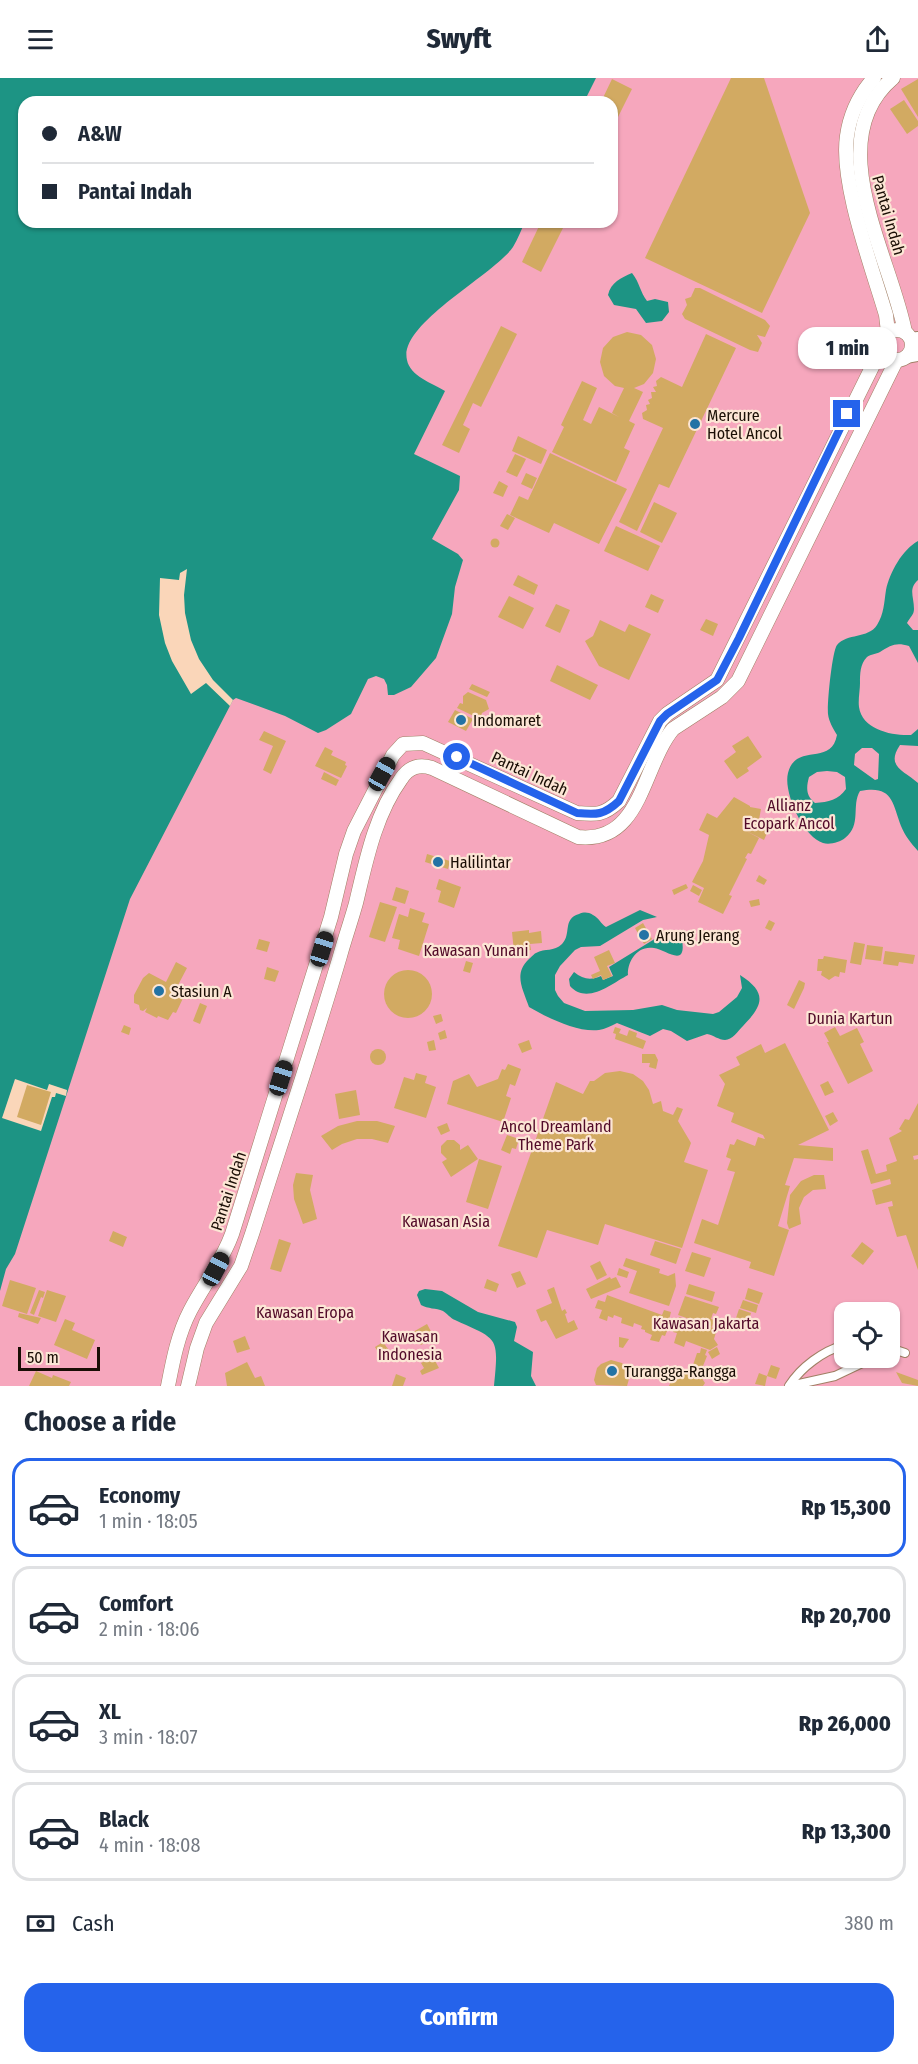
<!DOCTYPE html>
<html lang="en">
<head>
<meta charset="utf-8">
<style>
  :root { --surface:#fff; --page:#f2f2f3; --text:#1f2937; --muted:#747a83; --line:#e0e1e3; --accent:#2563eb }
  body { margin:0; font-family:"Fira Sans Condensed",sans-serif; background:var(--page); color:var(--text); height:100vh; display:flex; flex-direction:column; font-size:22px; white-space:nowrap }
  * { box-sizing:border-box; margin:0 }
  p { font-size:20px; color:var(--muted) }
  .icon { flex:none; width:33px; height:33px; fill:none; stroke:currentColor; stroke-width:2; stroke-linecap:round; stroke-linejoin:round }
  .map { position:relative; height:1308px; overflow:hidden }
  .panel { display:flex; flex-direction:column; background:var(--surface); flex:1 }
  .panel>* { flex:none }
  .guide { position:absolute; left:18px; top:18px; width:600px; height:132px; border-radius:18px; box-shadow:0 2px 4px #0004; display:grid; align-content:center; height:132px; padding:0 24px; background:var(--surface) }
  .buttons { position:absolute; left:834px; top:1224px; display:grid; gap:12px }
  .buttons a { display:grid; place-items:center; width:66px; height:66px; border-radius:12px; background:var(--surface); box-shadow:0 2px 4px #0004; font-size:30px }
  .scale { position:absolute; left:18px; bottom:15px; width:82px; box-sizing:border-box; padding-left:6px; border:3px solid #1a0e05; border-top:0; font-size:16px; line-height:21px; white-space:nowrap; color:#1a0e05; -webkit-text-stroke:4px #fce6d5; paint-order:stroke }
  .end { position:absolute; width:27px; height:27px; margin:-14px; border:8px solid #2563eb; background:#fff; box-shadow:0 0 0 3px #fff }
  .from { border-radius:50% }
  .bubble { position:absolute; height:42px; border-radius:18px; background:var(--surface); box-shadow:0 2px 4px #0004; font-size:20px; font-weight:800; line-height:42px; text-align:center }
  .car { position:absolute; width:18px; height:36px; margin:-18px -9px; border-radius:8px; box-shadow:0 0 4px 2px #0007; background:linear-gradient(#222 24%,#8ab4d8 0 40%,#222 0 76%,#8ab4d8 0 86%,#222 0) }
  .guide b { display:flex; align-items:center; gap:21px; height:57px; font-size:22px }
  .guide b+b { border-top:2px solid var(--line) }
  .guide i { width:15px; height:15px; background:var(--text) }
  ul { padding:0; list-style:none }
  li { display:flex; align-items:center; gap:18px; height:99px; margin:0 12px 9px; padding:0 12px; border:3px solid var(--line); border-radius:18px }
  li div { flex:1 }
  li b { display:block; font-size:22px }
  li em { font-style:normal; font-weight:800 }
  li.on { border-color:var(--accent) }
  li>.icon { width:54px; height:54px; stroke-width:1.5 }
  h2 { padding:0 24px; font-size:27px; line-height:72px }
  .pay { display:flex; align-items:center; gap:15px; height:66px; padding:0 24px; font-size:22px }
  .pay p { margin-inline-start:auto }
  .action { display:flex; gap:12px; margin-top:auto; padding:12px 24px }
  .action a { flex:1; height:69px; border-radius:18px; background:var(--accent); color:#fff; font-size:24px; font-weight:800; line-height:69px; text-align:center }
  header { display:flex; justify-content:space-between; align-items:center; height:78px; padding:0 24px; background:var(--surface); font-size:27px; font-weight:800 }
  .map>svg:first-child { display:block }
  .green { fill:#f6a7bd; fill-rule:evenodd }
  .water { fill:#1d9484; fill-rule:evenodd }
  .pier { fill:#fad6b9 }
  .building { fill:#d2aa62 }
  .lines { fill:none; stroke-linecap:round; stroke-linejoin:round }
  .pedestrian-casing { stroke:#a07f64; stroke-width:10 }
  .minor-casing { stroke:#a07f64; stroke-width:12 }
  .tertiary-casing { stroke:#a07f64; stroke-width:15 }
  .pedestrian { stroke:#fff; stroke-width:8 }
  .minor { stroke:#fff; stroke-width:10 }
  .tertiary { stroke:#fff; stroke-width:14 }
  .route { stroke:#2563eb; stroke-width:8 }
  .poi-dot { fill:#2373a5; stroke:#fce6d5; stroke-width:2 }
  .labels { text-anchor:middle; stroke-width:4.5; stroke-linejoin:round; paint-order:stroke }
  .street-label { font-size:16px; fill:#1a0e05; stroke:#fce6d5 }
  .poi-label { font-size:16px; fill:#1a0e05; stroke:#fce6d5; text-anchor:start }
  .park-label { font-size:16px; fill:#520a29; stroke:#fce6d5 }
</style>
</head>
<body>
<header><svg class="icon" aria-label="menu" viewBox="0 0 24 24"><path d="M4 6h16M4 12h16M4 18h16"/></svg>Swyft<svg class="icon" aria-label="share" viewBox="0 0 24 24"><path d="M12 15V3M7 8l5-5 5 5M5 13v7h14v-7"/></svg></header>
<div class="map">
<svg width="918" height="1308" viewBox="0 0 918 1308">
  <rect width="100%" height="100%" fill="#fad6b9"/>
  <!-- green -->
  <path class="green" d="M0,0H918V1308H0ZM24,24H612V144H24ZM844,1234H890V1280H844Z"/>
  <!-- water -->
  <g class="water">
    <path d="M0,0H596L584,24H24V144H525C521,152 518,161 513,169C494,197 398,246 407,282C410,298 432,305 445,313L414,376L460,398L459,412L432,461L458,476L463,482L455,509L452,536L436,580L411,609L394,617H388L387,607L384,601L376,598L368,601L351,636L326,652L318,655L285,638L236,620L233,622L130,821L15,1176L6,1191L0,1213Z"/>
    <path d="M632,195C640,205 640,214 647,223L655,221L668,224L669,234L662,243L646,245L636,231L614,227L608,217C611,204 621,200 632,195Z"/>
    <path d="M918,463V502C908,511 914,519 914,531C914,537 910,539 907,545L913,552H918V585L909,568C896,564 891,567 880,574C876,576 871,576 867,579C860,586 860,596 860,605C860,612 858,622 859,629C862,652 893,658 911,657L918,651V668L900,667C885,689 905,693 918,705V773C911,765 905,758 901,748C892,723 892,707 860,713C851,728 862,747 845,760C840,764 830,767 823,765C803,759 783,714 788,695C796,664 831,689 837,657C833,650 829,644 828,636C827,626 832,574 837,567C847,555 868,561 877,547C884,536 884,525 886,512C890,494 902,472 918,463ZM862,670H872L879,676L878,701L875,702L854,687L855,676ZM827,693L837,694L845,699L846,711C838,722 829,724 815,725C806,718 806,710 809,699L817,694Z"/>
    <path d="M640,832L657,839L643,842L600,868L581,869L575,872L560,888L555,897V912L558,918L564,925L585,933L633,932L662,927L677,932L713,936L719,934L737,919L742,910L740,897C768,915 763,927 743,948C738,953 732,962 725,962C719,962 713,957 707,956L687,963L671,953L663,951L650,958L617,945C611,948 605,951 599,952C578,955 546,939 529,929C523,911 513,896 529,881C530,880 535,875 536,875C545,870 554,874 562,866C572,856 562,841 579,836C584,834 588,834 593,837C599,840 601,846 606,849Z"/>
    <path d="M666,854H671L682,862C687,891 665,871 654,870C637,867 627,884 628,897C611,906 587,927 570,908L569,901L574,894C583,901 590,903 601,898L603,902L613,898L609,889Z"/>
    <path d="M425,1211L442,1213L478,1234L515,1244L517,1249L514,1263L533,1274L531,1298L536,1308H494C499,1257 498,1262 455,1242C450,1240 448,1236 443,1233C436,1230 428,1231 421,1227L417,1217L419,1213Z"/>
  </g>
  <!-- pier -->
  <g class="pier">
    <path d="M187,491L184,517L185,535L191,562L199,581L213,602L233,622L230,628L206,605L191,616L172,583L165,565L159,537L160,500L179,502L180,495Z"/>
    <path d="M15,1001L47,1012L49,1006L67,1012L66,1018L56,1015L55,1019H52L41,1053L2,1040Z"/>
  </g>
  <!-- building -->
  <g class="building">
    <path d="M731,0H764L810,135L762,235L645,180Z"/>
    <path d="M612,1L632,11L612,51V24H601Z"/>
    <path d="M918,1V39L901,11Z"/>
    <path d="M904,22L918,43V48L907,56L890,31Z"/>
    <path d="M541,144H566L541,194L522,184Z"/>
    <path d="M695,210H700L765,242L770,248L765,259L757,257L762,265L758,274L750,272L685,241L682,236L687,227L685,221L691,219Z"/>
    <path d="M501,248L517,256L481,329L473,325L463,347L470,351L459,375L442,367Z"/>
    <path d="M627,254L641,257L652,267L656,281L653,295L644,306L634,310L643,314L629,343L635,346L624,370L630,373L616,404L552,374L564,349L561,347L582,303L597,310L583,342L591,346L599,329L619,339L612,335L624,310L615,308L604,298L600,284L603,270L613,259Z"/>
    <path d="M706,256L736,270L669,410L659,406L637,453L619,444L663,350L643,341L642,335L647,332L646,327L650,326L648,322L652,320L651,314H656L653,309L657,308L656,303L661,299L682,309Z"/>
    <path d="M518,358L547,372L541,386L512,373Z"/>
    <path d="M550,375L627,411L599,466L554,445L549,455L510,437L519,418L528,422Z"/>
    <path d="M515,376L526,381L517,399L506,394Z"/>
    <path d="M526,395L537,400L532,411L521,406Z"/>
    <path d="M499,403L508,408L503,419L493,415Z"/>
    <path d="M654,424L677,435L662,465L640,454Z"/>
    <path d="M507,436L515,440L508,452L500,448Z"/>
    <path d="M616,448L660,468L648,493L604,473Z"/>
    <circle cx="495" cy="465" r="4.5"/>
    <path d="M518,497L538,507L534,517L513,507Z"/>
    <path d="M651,516L664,522L658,535L645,529Z"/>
    <path d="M509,518L534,530L523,551L498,539Z"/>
    <path d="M556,526L570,532L560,555L545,548Z"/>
    <path d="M706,541L718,546L713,558L700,552Z"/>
    <path d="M600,542L625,554L629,546L651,556L629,602L599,588L585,563L593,558Z"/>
    <path d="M557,587L598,607L590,622L550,603Z"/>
    <path d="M472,606L490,614L487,619L469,611Z"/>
    <path d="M468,614L486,622L489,631L482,635L480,641L457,630L460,625L463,626V618Z"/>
    <path d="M455,632L473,641L466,653L448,644Z"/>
    <path d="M264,653L286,663L271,696L263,692L273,668L259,662Z"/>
    <path d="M748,658L762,679L747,690L749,693L737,701L724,683L736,674L732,668Z"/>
    <path d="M325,669L333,673L331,677L346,684L345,687L347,688L341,700L315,688Z"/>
    <path d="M324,694L339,702L336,708L321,701Z"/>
    <path d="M734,719L750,728V729L761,731L758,747L753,746L768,753L764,762L744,752L759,760L751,776L748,775L745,780L747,781L729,817L732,818L723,836L698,824L704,810L692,804L703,783L709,757L699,752L707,735L717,740Z"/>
    <path d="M427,776L450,783L448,791L425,784Z"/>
    <path d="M759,797L767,802L764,807L756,803Z"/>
    <path d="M439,801L461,809L454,830L438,824L441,813L436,811Z"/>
    <path d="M686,806L688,810L674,817L672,812Z"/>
    <path d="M693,807L702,812L699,818L690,813Z"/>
    <path d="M396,809L409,813L405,826L392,822Z"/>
    <path d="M759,821L760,827L751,829L749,823Z"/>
    <path d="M380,824L397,829L385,864L369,859Z"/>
    <path d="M410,830L425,835L422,844L429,846L419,878L398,871L400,862L392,860L399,836L408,839Z"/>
    <path d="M769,842L775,845L771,853L765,850Z"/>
    <path d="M643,845L652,861L644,866L635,850Z"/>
    <path d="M529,852V855L541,853L542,865L530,866L531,872L514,874L512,854Z"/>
    <path d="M259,861L270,864L267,874L256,871Z"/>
    <path d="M854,864L865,866L861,887L850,885Z"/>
    <path d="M867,867L883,869L881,883L865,881Z"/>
    <path d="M609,872L615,885L607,888L612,898L603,902L601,897L593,901L591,897L600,893L594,879Z"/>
    <path d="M885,873L915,877L913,886L899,884L898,888L883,886Z"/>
    <path d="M824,878L847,882L845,895L840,894L839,899L835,898L829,902L821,897L822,893H817L818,881H823Z"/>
    <path d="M466,883L473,885L470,895L463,893Z"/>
    <path d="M176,884L187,890L177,909L185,916L176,935L173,934L168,942L158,938L157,940L145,934L147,930L143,933L140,932L139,927L134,925V917L143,900L149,895L166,904Z"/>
    <path d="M267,889L279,893L275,904L264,901Z"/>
    <circle cx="408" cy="916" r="24"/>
    <path d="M799,902L805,905L804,910L794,931L787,927Z"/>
    <path d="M200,925L207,928L200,946L193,943Z"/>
    <path d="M441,936L443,943L436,946L433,938Z"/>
    <path d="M124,947L131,950L129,957L121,954Z"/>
    <path d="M615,949L621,951L619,955L627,958L629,952L637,955L636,959L646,963L643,971L615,961L616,956L613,955Z"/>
    <path d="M835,949L840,958L857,950L864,964L860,966L873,993L848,1006L827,964H829L824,955Z"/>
    <path d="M445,952L447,960L440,962L438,955Z"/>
    <path d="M434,962L436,972L429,973L427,964Z"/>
    <path d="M529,962L532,971L522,975L518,966Z"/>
    <path d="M785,965L829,1052L798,1067L833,1070V1083L794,1080L785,1107L790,1108L778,1148L789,1152L774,1198L749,1190L751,1184L694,1165L702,1141L718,1147L735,1094L727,1092L731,1081L726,1079L730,1066L734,1067L737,1061L755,1068L758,1059L765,1061L763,1057L731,1044L734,1035L717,1028L725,1006L719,997L740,987L736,979L761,966L765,975Z"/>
    <circle cx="378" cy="979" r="8"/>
    <path d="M642,976H655L658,982L656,991L649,989L650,985H642Z"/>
    <path d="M508,986L521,991L515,1008L510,1006L506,1018L511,1020L503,1044L447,1026L453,1003L469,996L477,1009L498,1001L502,991L505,992Z"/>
    <path d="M620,993L633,996L643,1003L649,1012L653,1026L661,1023L663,1033L673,1037L677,1029L683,1031L678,1043L691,1065L684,1084L708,1092L682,1170L605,1146L598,1167L547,1152L537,1180L498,1168L556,1004L583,1016L590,1003H594L605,995Z"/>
    <path d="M416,995L427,998L425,1005L436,1009L426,1040L394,1030L404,999L414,1002Z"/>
    <path d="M828,1003L834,1014L825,1018L820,1007Z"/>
    <path d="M27,1007L51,1014L41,1047L17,1039Z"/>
    <path d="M356,1012L360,1037L339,1041L335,1016Z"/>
    <path d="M918,1025V1077L913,1078L914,1082L918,1081V1192L906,1157L897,1159L888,1129L893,1128L892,1123L876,1127L872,1112L891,1106L890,1101L871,1106L861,1073L868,1071L876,1096L887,1093L886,1087L897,1083L889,1060L902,1053L899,1051L905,1041L909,1042Z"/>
    <path d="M833,1034L838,1043L830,1048L825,1038Z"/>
    <path d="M357,1043H377L395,1048L388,1065L372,1061H357L342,1066L332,1072L321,1058L338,1048Z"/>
    <path d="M447,1045L450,1053L441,1057L437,1049Z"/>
    <path d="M507,1057L519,1061L516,1071L512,1070L510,1076L501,1072Z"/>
    <path d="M447,1062H454L460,1067V1072L468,1067L478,1081L451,1099L442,1084L447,1081L441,1075V1068Z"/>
    <path d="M479,1081L502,1088L488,1131L466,1124Z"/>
    <path d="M296,1095L313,1097L310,1112L317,1141L303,1146L294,1121L293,1107Z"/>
    <path d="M814,1097H824L826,1111L813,1112L804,1119L799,1130L801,1146L789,1151L787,1145L790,1117L801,1103Z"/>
    <path d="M113,1153L127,1159L123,1169L109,1163Z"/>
    <path d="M279,1161L291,1165L281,1194L270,1191Z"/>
    <path d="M655,1163L681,1171L676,1186L650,1177Z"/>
    <path d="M862,1164L874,1173L863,1187L851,1178Z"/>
    <path d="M692,1174L711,1180L704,1199L685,1193Z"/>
    <path d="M626,1180L660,1191L659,1195L668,1198L675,1195L676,1208L669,1228L629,1215L637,1193L623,1188Z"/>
    <path d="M600,1183L607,1197L597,1202L590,1188Z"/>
    <path d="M619,1190L629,1194L627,1200L617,1197Z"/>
    <path d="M520,1193L526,1206L517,1210L511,1196Z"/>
    <path d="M610,1199L611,1201L616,1199L621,1209L591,1221L586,1211Z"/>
    <path d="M487,1201L499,1206L496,1214L484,1210Z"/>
    <path d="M10,1202L36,1210L27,1236L2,1228Z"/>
    <path d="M689,1206L715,1214L712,1224L686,1216Z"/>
    <path d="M554,1209L562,1233L565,1231L567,1235L565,1236L568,1245L574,1242L578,1251L556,1261L546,1242L541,1244L536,1232L552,1225L547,1212Z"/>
    <path d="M748,1210L763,1215L759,1226L745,1221Z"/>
    <path d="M39,1212L45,1214L43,1220L41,1219L34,1237L30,1235Z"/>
    <path d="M47,1212L66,1218L56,1244L38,1238Z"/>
    <path d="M607,1217L662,1237L664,1232L671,1234L669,1242L671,1243L665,1258L662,1257L659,1264L650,1262L652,1257L645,1254V1252L641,1251L642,1248L634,1245L633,1249L621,1245L622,1240L614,1237L613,1240L608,1238L607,1243L599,1240L602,1232L595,1230L598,1222L605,1224Z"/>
    <path d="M685,1218L719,1229L716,1236L713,1235L711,1241L714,1242L712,1249L678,1237Z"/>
    <path d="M743,1222L758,1227L756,1235L740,1230Z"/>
    <path d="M739,1231L751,1235L748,1244L736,1240Z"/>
    <path d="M19,1235L41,1240L38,1246L18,1239Z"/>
    <path d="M679,1239L717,1251L714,1261L718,1267L710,1272L686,1263L684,1269L674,1265L677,1255L673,1254Z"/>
    <path d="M65,1241L75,1245L72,1252L95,1262L87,1281L54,1267Z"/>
    <path d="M427,1246L434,1259L421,1267L413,1254Z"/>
    <path d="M245,1258L250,1271L237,1275L233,1263Z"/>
    <path d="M619,1259L629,1261L623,1270L619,1269Z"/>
    <path d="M383,1264L388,1271L379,1276L375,1269Z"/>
    <path d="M717,1269L720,1276L712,1281L708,1274Z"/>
    <path d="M701,1270L707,1272L705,1277L707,1278L701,1293L693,1291V1287L697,1275H700Z"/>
    <path d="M433,1279L439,1290L422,1297L420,1293L424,1290L421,1285Z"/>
    <path d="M611,1282L622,1285L626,1290L629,1301L627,1308L596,1307L594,1302L597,1290L601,1286Z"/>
    <path d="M247,1284L255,1300L261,1298L265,1308H227L225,1295Z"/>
    <path d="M771,1287L780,1290L776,1301L767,1298L765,1308L755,1306L759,1295L767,1298Z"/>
    <path d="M680,1291L699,1296L705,1305L703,1308H669L674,1297Z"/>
    <path d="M36,1293L52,1300L53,1297L71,1304L69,1308H29Z"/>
    <path d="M896,1294L918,1302V1308L902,1305Z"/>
    <path d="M396,1296L406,1300L403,1308H392Z"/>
  </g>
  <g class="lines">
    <!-- pedestrian casing -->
    <g class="pedestrian-casing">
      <g id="pedestrian">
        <path d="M890,1270L905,1275"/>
        <path d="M789,1308C801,1289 823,1273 844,1267"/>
        <path d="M790,1308L835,1298L873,1280"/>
      </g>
    </g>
    <!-- minor casing -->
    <g class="minor-casing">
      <g id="minor">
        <path d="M911,260L918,259"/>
        <path d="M906,280L918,278"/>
      </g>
    </g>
    <!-- tertiary casing -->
    <g class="tertiary-casing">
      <g id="tertiary">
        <path d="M874,0C860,16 850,36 847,58C840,105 872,189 886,237L888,254"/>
        <path d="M893,0C819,62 891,179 905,254"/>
        <circle cx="897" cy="267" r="15"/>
        <path d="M168,1308C173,1282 178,1256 190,1233C204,1206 222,1184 232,1156L331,839L346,776L354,753L393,677L403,666L423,665L577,735C597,737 604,737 619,723L660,643L667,636L717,602L882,269"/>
        <path d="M188,1308L197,1270L206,1245L241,1188L253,1153C282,1061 313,970 340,878C345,860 351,843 356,825C366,783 375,737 401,701C409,689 419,686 432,690L578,759C642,766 642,688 673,651L722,619L738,603L896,283"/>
      </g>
    </g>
    <!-- pedestrian -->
    <use href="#pedestrian" class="pedestrian"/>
    <!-- minor -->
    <use href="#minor" class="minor"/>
    <!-- tertiary -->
    <use href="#tertiary" class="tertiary"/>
  </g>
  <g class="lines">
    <!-- route -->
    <path class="route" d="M457,679L577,735C597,737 604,737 619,723L660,643L667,636L717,602L739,560L847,336"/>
  </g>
  <!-- markers -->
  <g class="poi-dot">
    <circle cx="695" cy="346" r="6"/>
    <circle cx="461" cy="642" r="6"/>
    <circle cx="438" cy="784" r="6"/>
    <circle cx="644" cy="857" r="6"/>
    <circle cx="159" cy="913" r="6"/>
    <circle cx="612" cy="1293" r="6"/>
  </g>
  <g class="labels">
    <!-- street labels -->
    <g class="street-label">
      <text transform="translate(889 137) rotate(74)" y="6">Pantai Indah</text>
      <text transform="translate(530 695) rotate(25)" y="6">Pantai Indah</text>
      <text transform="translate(228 1113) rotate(-72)" y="6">Pantai Indah</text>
    </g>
    <!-- poi labels -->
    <g class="poi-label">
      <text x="707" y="343">Mercure<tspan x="707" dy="18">Hotel Ancol</tspan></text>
      <text x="473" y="648">Indomaret</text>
      <text x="450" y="790">Halilintar</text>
      <text x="656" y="863">Arung Jerang</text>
      <text x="171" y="919">Stasiun A</text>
      <text x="624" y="1299">Turangga-Rangga</text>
    </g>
    <!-- park labels -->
    <g class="park-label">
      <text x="789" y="733">Allianz<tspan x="789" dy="18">Ecopark Ancol</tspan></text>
      <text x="476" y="878">Kawasan Yunani</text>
      <text x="850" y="946">Dunia Kartun</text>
      <text x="556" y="1054">Ancol Dreamland<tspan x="556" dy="18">Theme Park</tspan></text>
      <text x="446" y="1149">Kawasan Asia</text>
      <text x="305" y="1240">Kawasan Eropa</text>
      <text x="706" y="1251">Kawasan Jakarta</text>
      <text x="410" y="1264">Kawasan<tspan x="410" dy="18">Indonesia</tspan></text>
    </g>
  </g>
</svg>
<div class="buttons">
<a><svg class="icon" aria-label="locate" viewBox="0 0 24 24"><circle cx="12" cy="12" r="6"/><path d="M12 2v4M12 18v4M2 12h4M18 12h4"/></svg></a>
</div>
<div class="scale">50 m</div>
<i class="end from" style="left:457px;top:679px"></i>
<i class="end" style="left:847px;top:336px"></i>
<div class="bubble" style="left:798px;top:249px;width:99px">1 min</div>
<i class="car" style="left:382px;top:696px;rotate:29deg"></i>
<i class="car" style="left:322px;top:871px;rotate:17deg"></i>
<i class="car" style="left:281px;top:1000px;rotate:17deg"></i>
<i class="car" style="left:216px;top:1191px;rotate:28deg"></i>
<div class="guide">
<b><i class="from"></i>A&amp;W</b>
<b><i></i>Pantai Indah</b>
</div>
</div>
<section class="panel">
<h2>Choose a ride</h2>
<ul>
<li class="on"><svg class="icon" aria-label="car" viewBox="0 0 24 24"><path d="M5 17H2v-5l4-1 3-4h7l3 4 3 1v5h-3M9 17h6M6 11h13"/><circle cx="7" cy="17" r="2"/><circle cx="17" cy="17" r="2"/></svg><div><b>Economy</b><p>1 min · 18:05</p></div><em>Rp 15,300</em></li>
<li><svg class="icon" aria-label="car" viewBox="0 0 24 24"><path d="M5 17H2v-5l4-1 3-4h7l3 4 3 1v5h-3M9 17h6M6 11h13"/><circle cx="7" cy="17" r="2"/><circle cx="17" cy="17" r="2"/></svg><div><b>Comfort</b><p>2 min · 18:06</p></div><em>Rp 20,700</em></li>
<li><svg class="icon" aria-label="car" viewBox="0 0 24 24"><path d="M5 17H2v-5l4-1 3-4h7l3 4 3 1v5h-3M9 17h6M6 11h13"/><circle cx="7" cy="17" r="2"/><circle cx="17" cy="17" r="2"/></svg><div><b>XL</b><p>3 min · 18:07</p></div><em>Rp 26,000</em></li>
<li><svg class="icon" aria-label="car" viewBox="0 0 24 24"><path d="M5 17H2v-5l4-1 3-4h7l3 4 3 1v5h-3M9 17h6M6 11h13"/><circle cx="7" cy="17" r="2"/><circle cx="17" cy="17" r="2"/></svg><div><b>Black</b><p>4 min · 18:08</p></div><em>Rp 13,300</em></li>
</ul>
<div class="pay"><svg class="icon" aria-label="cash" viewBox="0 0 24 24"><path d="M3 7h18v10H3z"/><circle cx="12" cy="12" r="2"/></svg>Cash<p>380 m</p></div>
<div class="action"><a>Confirm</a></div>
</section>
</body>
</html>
